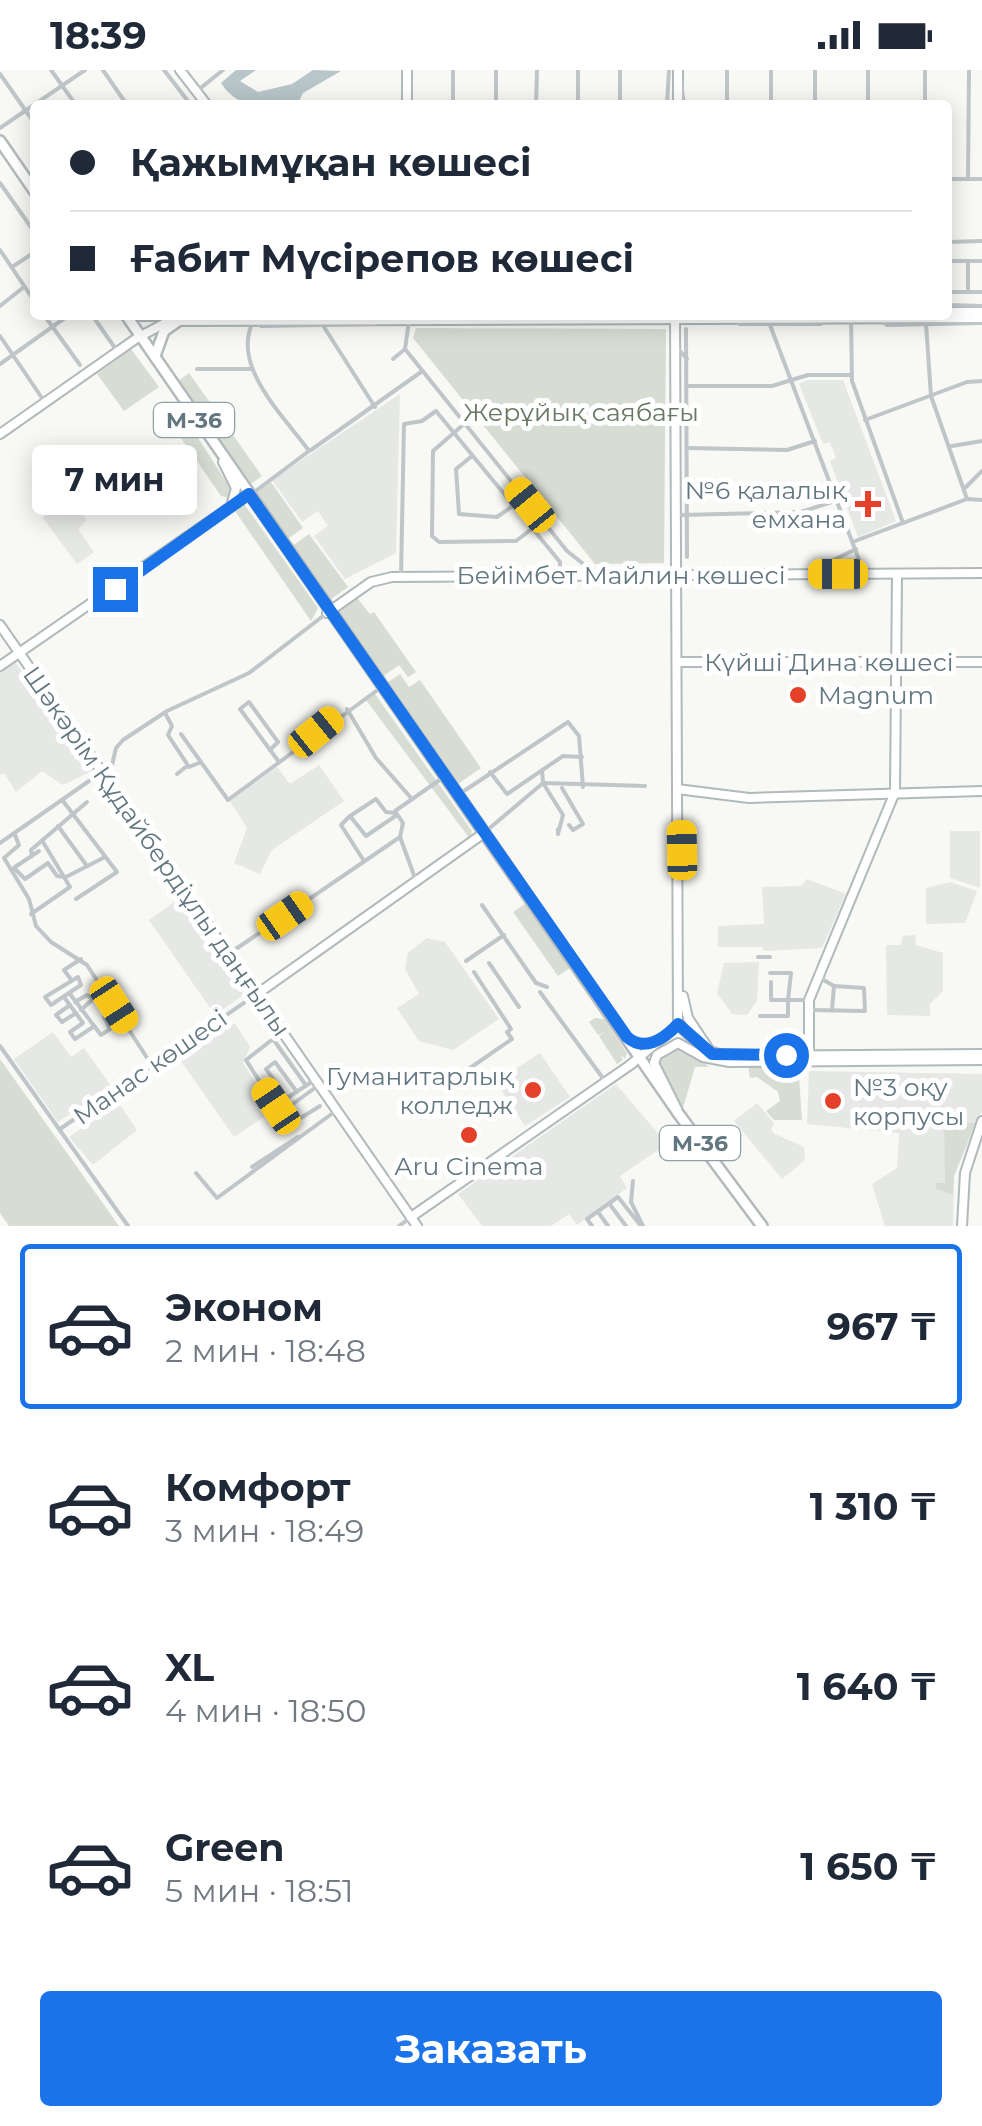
<!DOCTYPE html>
<html lang="ru">
<head>
<meta charset="utf-8">
<style>
  :root { --surface:#fff; --page:#f6f6f7; --text:#1f2937; --muted:#747a83; --line:#e0e1e3; --accent:#1a73e8 }
  body { margin:0; font-family:Montserrat,sans-serif; background:var(--page); color:var(--text); height:100vh; display:flex; flex-direction:column; font-size:38px; white-space:nowrap }
  * { box-sizing:border-box; margin:0 }
  p { font-size:32px; color:var(--muted) }
  .icon { flex:none; width:55px; height:55px; fill:none; stroke:currentColor; stroke-width:2; stroke-linecap:round; stroke-linejoin:round }
  .map { position:relative; height:1156px; overflow:hidden }
  .panel { display:flex; flex-direction:column; background:var(--surface); flex:1 }
  .panel>* { flex:none }
  .hud { position:absolute; left:30px; top:30px; width:922px; height:220px; border-radius:10px; box-shadow:0 5px 25px #0003; display:grid; align-content:center; height:220px; padding:0 40px; background:var(--surface) }
  .end { position:absolute; width:45px; height:45px; margin:-22px; border:12px solid #1a73e8; background:#fff; box-shadow:0 0 0 5px #fff }
  .from { border-radius:50% }
  .bubble { position:absolute; height:70px; border-radius:10px; background:var(--surface); box-shadow:0 5px 25px #0003; font-size:32px; font-weight:700; line-height:70px; text-align:center }
  .car { position:absolute; width:30px; height:60px; margin:-30px -15px; border-radius:12px; box-shadow:0 0 8px 2px #0007; background:linear-gradient(#f5c518 24%,#345 0 40%,#f5c518 0 76%,#345 0 86%,#f5c518 0) }
  .hud b { display:flex; align-items:center; gap:35px; height:95px; font-size:38px }
  .hud b+b { border-top:2px solid var(--line) }
  .hud i { width:25px; height:25px; background:var(--text) }
  ul { padding:18px 0 0; list-style:none }
  li { display:flex; align-items:center; gap:30px; height:165px; margin:0 20px 15px; padding:0 20px; border:5px solid transparent; border-radius:10px }
  li div { flex:1 }
  li b { display:block; font-size:38px }
  li em { font-style:normal; font-weight:700 }
  li.current { border-color:var(--accent) }
  li>.icon { width:90px; height:90px; stroke-width:1.5 }
  .cta { display:flex; gap:20px; margin-top:auto; padding:20px 40px }
  .cta a { flex:1; height:115px; border-radius:10px; background:var(--accent); color:#fff; font-size:40px; font-weight:700; line-height:115px; text-align:center }
  .status { display:flex; justify-content:space-between; align-items:center; height:70px; padding:0 50px; background:var(--surface); direction:ltr }
  .status svg { height:28px; fill:currentColor }
  .map>svg:first-child { display:block }
  .built { fill:#e6e8e6 }
  .green { fill:#d8ddd4 }
  .water { fill:#b8c6c9 }
  .lines { fill:none; stroke-linecap:round; stroke-linejoin:round }
  .secondary-casing { stroke:#b1b9bc; stroke-width:12 }
  .primary-casing { stroke:#b3b9bc; stroke-width:14 }
  .street { stroke:#bfc5c8; stroke-width:4 }
  .secondary { stroke:#fff; stroke-width:8 }
  .primary { stroke:#fff; stroke-width:9 }
  .route { stroke:#1a73e8; stroke-width:12 }
  .poi-dot { fill:#e54029; stroke:#fff; stroke-width:4 }
  .labels { text-anchor:middle; stroke-width:10; stroke-linejoin:round; paint-order:stroke }
  .shield { fill:#fff; stroke:#92a0a6; stroke-width:2.5 }
  .shield-label { font-size:22px; font-weight:bold; fill:#637780 }
  .park-label { font-size:25px; fill:#687862; stroke:#fff }
  .poi-label { font-size:25px; fill:#637780; stroke:#fff; text-anchor:end }
  .street-label { font-size:25px; fill:#637780; stroke:#fff }
</style>
</head>
<body>
<div class="status"><b>18:39</b><svg viewBox="0 0 49 12"><path d="M0 12V9h3v3zM5 12V6h3v6zM10 12V3h3v9zM15 12V0h3v12zM26 1h20v11H26zM47 4h2v5h-2z"/></svg></div>
<div class="map">
<svg width="982" height="1156" viewBox="0 0 982 1156">
  <rect width="100%" height="100%" fill="#f8f8f5"/>
  <!-- built -->
  <g class="built">
    <path d="M808,310H843L896,451L858,467L830,391L836,388L830,372L823,374L799,314Z"/>
    <path d="M400,324L396,483L345,509L314,466L328,456L318,441L302,452L272,410Z"/>
    <path d="M148,377L172,410L140,433L116,399Z"/>
    <path d="M62,420L87,450L78,459L94,482L77,494L43,448L54,436L50,428Z"/>
    <path d="M15,592L94,700L63,715L42,701L16,722L4,703L0,705V602Z"/>
    <path d="M319,695L344,731L272,780L260,804L234,793L247,758L230,731L277,697L290,714Z"/>
    <path d="M950,761H980V818L950,808Z"/>
    <path d="M807,809L846,824L822,878L764,881L762,877H718V856L764,854L762,817L801,816Z"/>
    <path d="M950,812L977,821L965,853L926,854V818Z"/>
    <path d="M184,825L249,921L215,945L149,850Z"/>
    <path d="M915,865L916,875L943,883V921L930,934V946L887,945L886,875H901L903,866Z"/>
    <path d="M427,868L445,872L499,949L453,980L419,971L397,938L419,924L405,899L408,883Z"/>
    <path d="M759,892L757,931L747,945L732,944L717,923L724,893Z"/>
    <path d="M235,953L250,977L243,993L274,1040L234,1067L181,991Z"/>
    <path d="M53,962L71,987L84,978L111,1016L58,1052L14,989Z"/>
    <path d="M540,983L570,1027L525,1056L496,1012Z"/>
    <path d="M809,1001L982,1004V1041L954,1106L953,1156H885L872,1114L897,1098L899,1063L807,1054Z"/>
    <path d="M616,1014L667,1074L620,1106L627,1118L577,1155L569,1144L551,1156H482L458,1124Z"/>
    <path d="M118,1032L137,1060L93,1095L69,1067Z"/>
    <path d="M757,1033L774,1053L771,1060L775,1064L804,1077L805,1090L782,1109L734,1051Z"/>
  </g>
  <!-- green -->
  <g class="green">
    <path d="M416,258L666,259L664,493L595,494L413,268Z"/>
    <path d="M131,279L159,317L124,341L97,304Z"/>
    <path d="M189,303L262,406L251,414L178,311Z"/>
    <path d="M184,346L232,421L230,428L221,426L172,355Z"/>
    <path d="M271,412L303,458L286,470L254,424Z"/>
    <path d="M244,434L318,538L311,551L235,441Z"/>
    <path d="M309,464L348,517L330,530L291,477Z"/>
    <path d="M357,528L370,544L374,542L416,602L408,607L399,595L382,607L336,541Z"/>
    <path d="M400,604L409,617L420,610L481,698L458,714L387,613Z"/>
    <path d="M375,624L472,761L470,769L366,630Z"/>
    <path d="M525,834L570,898L558,906L513,842Z"/>
    <path d="M595,948L604,949L627,983L625,989L620,984L623,990L617,994L599,966L605,962L598,965L589,952Z"/>
    <path d="M676,975L693,981L709,997H695L682,1041L656,993Z"/>
    <path d="M0,989L119,1156H9L0,1143Z"/>
    <path d="M803,994L799,1006L802,1050H774L766,1041L780,1031L778,1022L757,1007L750,1008L748,995Z"/>
    <path d="M944,1053H975L954,1106L953,1125L936,1119V1113H945Z"/>
  </g>
  <!-- water -->
  <path class="water" d="M236,0H256L240,11L258,22L292,14L313,0L341,1L303,23L297,35C267,35 238,41 221,13Z"/>
  <g class="lines">
    <!-- secondary casing -->
    <g class="secondary-casing">
      <g id="secondary">
        <path d="M180,0L207,35"/>
        <path d="M407,0V35"/>
        <path d="M678,0V35"/>
        <path d="M952,242H982"/>
        <path d="M0,364L137,268L169,251L982,248"/>
        <path d="M223,392L236,418L232,433"/>
        <path d="M327,543L371,512L392,507L982,503"/>
        <path d="M0,555L417,1156"/>
        <path d="M677,592H982"/>
        <path d="M0,596L249,424"/>
        <path d="M677,719L749,728L982,721"/>
        <path d="M257,924L484,763"/>
        <path d="M683,926L688,948L710,981"/>
        <path d="M678,955L699,974"/>
        <path d="M703,979L726,986L982,984"/>
        <path d="M809,991V930L895,722L897,504"/>
        <path d="M630,995L678,955L675,245"/>
        <path d="M677,1039L654,993L657,985L678,973L703,987L729,992L982,990"/>
        <path d="M411,1147L633,993"/>
        <path d="M962,1156L965,1103L982,1051"/>
      </g>
    </g>
    <!-- primary casing -->
    <g class="primary-casing">
      <g id="primary">
        <path d="M0,71L35,122"/>
        <path d="M126,245L678,1043L762,1156"/>
        <path d="M141,245H162"/>
        <path d="M155,286L164,261L178,251"/>
      </g>
    </g>
    <!-- street -->
    <g class="street">
      <path d="M51,0L76,35"/>
      <path d="M103,0L127,35"/>
      <path d="M164,0L191,35"/>
      <path d="M620,0V35"/>
      <path d="M771,0V35"/>
      <path d="M815,0V35"/>
      <path d="M868,0V35"/>
      <path d="M0,4L35,54"/>
      <path d="M680,6L684,35"/>
      <path d="M197,21L223,0"/>
      <path d="M453,35V0"/>
      <path d="M496,35V0"/>
      <path d="M536,35L537,0"/>
      <path d="M578,35V0"/>
      <path d="M667,35L669,0"/>
      <path d="M727,35V0"/>
      <path d="M925,35V0"/>
      <path d="M0,58L85,0"/>
      <path d="M948,109H982"/>
      <path d="M968,109L969,0"/>
      <path d="M0,113L35,163"/>
      <path d="M948,172L982,171"/>
      <path d="M0,180L35,232"/>
      <path d="M948,191H982"/>
      <path d="M968,192V222"/>
      <path d="M12,197L35,182"/>
      <path d="M948,222H982"/>
      <path d="M948,235L982,236"/>
      <path d="M0,236L24,217"/>
      <path d="M44,245L80,295"/>
      <path d="M92,245L115,278"/>
      <path d="M851,247L852,311L903,453"/>
      <path d="M735,249L740,254H821L826,250"/>
      <path d="M409,251L405,279L567,481L586,496L587,504"/>
      <path d="M883,251L887,255L982,253"/>
      <path d="M926,254L931,326L967,429"/>
      <path d="M770,255L864,503"/>
      <path d="M324,257L375,337"/>
      <path d="M686,259L687,487"/>
      <path d="M0,266L42,328"/>
      <path d="M679,280L687,289"/>
      <path d="M393,289L405,279"/>
      <path d="M0,294L69,245"/>
      <path d="M197,299H251"/>
      <path d="M687,316H772L808,305H851"/>
      <path d="M865,350L967,312L982,311"/>
      <path d="M464,354L433,381L432,466L439,472L516,471L533,458"/>
      <path d="M952,376L982,371"/>
      <path d="M687,378L787,380L815,371"/>
      <path d="M311,380L421,302"/>
      <path d="M472,386L456,399L459,444L497,447L514,435"/>
      <path d="M966,417L982,401"/>
      <path d="M253,423L309,381C284,346 229,295 254,250L261,256L374,254"/>
      <path d="M680,445L801,442L838,430"/>
      <path d="M855,471L967,429L982,430"/>
      <path d="M811,501L856,479"/>
      <path d="M401,507L404,354L422,351L436,341L560,492V505"/>
      <path d="M347,639L376,688L412,729"/>
      <path d="M165,643L172,656L168,665L189,697L199,693"/>
      <path d="M181,664L228,730L383,616"/>
      <path d="M270,680L278,672L249,632L240,639L279,692"/>
      <path d="M542,700L543,713L563,745L558,764V759"/>
      <path d="M490,702L507,724L563,686L582,687"/>
      <path d="M177,704L187,696"/>
      <path d="M562,718L583,754L573,760L569,755"/>
      <path d="M461,723L568,652L579,666L583,717"/>
      <path d="M63,731L117,802L76,829"/>
      <path d="M395,743L386,742L376,729L350,746L366,766L397,745"/>
      <path d="M350,746L341,755L364,791"/>
      <path d="M58,756L87,796"/>
      <path d="M484,763L543,713L645,716"/>
      <path d="M15,765L19,775L4,788L29,829L36,856L51,872L87,895L153,997"/>
      <path d="M0,773L112,695L116,678L123,670L167,641L249,603L327,543"/>
      <path d="M32,786L31,780L87,732"/>
      <path d="M15,797L39,781"/>
      <path d="M14,798L25,809L48,793L57,806L66,807L105,787"/>
      <path d="M415,808L400,767L403,753L395,741L441,709"/>
      <path d="M482,835L536,913L547,917"/>
      <path d="M31,844L70,817L43,772"/>
      <path d="M230,883L400,767"/>
      <path d="M758,887H770"/>
      <path d="M466,891L504,865"/>
      <path d="M489,893L519,937"/>
      <path d="M770,903H791L788,930H771V912"/>
      <path d="M78,907L81,915L51,935L45,927Z"/>
      <path d="M70,908L64,900L81,889"/>
      <path d="M540,922L605,1011"/>
      <path d="M70,924L101,965L110,959L104,947L113,936"/>
      <path d="M64,927L83,953L70,962L75,969L93,957"/>
      <path d="M75,932L87,925L93,929L81,940"/>
      <path d="M70,935L56,945L62,952L76,943"/>
      <path d="M809,940L865,941L864,918L834,916L820,908"/>
      <path d="M832,940L834,916"/>
      <path d="M760,946H788V930H809"/>
      <path d="M282,962L246,990L275,1036L316,1009"/>
      <path d="M273,969L305,1014"/>
      <path d="M0,976L128,1156"/>
      <path d="M319,1015L290,1036L299,1049L320,1036"/>
      <path d="M455,1017L457,1007L512,969L507,962L511,959L474,902"/>
      <path d="M287,1028L266,999L275,992L297,1022"/>
      <path d="M60,1059L257,924"/>
      <path d="M252,1097L298,1067"/>
      <path d="M196,1103L217,1128L337,1040"/>
      <path d="M633,1111L631,1132L643,1156"/>
      <path d="M611,1136L626,1156"/>
      <path d="M598,1142L608,1156"/>
      <path d="M399,1156L411,1147"/>
      <path d="M592,1156L587,1149L618,1127L641,1156"/>
    </g>
    <!-- secondary -->
    <use href="#secondary" class="secondary"/>
    <!-- primary -->
    <use href="#primary" class="primary"/>
  </g>
  <g class="lines">
    <!-- route -->
    <path class="route" d="M115,519L249,424L627,967C644,982 664,969 678,954L712,984L786,985"/>
  </g>
  <!-- markers -->
  <g class="poi-dot">
    <path d="M863 419h10v10h10v10h-10v10h-10v-10h-10v-10h10z"/>
    <circle cx="798" cy="625" r="10"/>
    <circle cx="533" cy="1020" r="10"/>
    <circle cx="833" cy="1031" r="10"/>
    <circle cx="469" cy="1065" r="10"/>
  </g>
  <g class="labels">
    <!-- shield labels -->
    <g class="shield">
      <rect x="154" y="333" width="80" height="34" rx="8"/>
      <rect x="660" y="1056" width="80" height="34" rx="8"/>
    </g>
    <g class="shield-label">
      <text x="194" y="358">M-36</text>
      <text x="700" y="1081">M-36</text>
    </g>
    <!-- park labels -->
    <g class="park-label">
      <text x="581" y="351">Жерұйық саябағы</text>
    </g>
    <!-- poi labels -->
    <g class="poi-label">
      <text x="846" y="429">№6 қалалық<tspan x="846" dy="29">емхана</tspan></text>
      <text x="818" y="634" text-anchor="start">Magnum</text>
      <text x="513" y="1015">Гуманитарлық<tspan x="513" dy="29">колледж</tspan></text>
      <text x="853" y="1026" text-anchor="start">№3 оқу<tspan x="853" dy="29">корпусы</tspan></text>
      <text x="469" y="1105" text-anchor="middle">Aru Cinema</text>
    </g>
    <!-- street labels -->
    <g class="street-label">
      <text x="621" y="514">Бейімбет Майлин көшесі</text>
      <text x="829" y="601">Күйші Дина көшесі</text>
      <text transform="translate(157 781) rotate(55)" y="9">Шәкәрім Құдайбердіұлы даңғылы</text>
      <text transform="translate(150 997) rotate(-35)" y="9">Манас көшесі</text>
    </g>
  </g>
</svg>
<i class="end from" style="left:786px;top:985px"></i>
<i class="end" style="left:115px;top:519px"></i>
<div class="bubble" style="left:32px;top:375px;width:165px">7 мин</div>
<i class="car" style="left:530px;top:435px;rotate:321deg"></i>
<i class="car" style="left:838px;top:504px;rotate:270deg"></i>
<i class="car" style="left:316px;top:662px;rotate:51deg"></i>
<i class="car" style="left:682px;top:780px;rotate:359deg"></i>
<i class="car" style="left:285px;top:846px;rotate:55deg"></i>
<i class="car" style="left:114px;top:935px;rotate:147deg"></i>
<i class="car" style="left:276px;top:1036px;rotate:326deg"></i>
<div class="hud">
<b><i class="from"></i>Қажымұқан көшесі</b>
<b><i></i>Ғабит Мүсірепов көшесі</b>
</div>
</div>
<section class="panel">
<ul>
<li class="current"><svg class="icon" aria-label="car" viewBox="0 0 24 24"><path d="M5 17H2v-5l4-1 3-4h7l3 4 3 1v5h-3M9 17h6M6 11h13"/><circle cx="7" cy="17" r="2"/><circle cx="17" cy="17" r="2"/></svg><div><b>Эконом</b><p>2 мин · 18:48</p></div><em>967 ₸</em></li>
<li><svg class="icon" aria-label="car" viewBox="0 0 24 24"><path d="M5 17H2v-5l4-1 3-4h7l3 4 3 1v5h-3M9 17h6M6 11h13"/><circle cx="7" cy="17" r="2"/><circle cx="17" cy="17" r="2"/></svg><div><b>Комфорт</b><p>3 мин · 18:49</p></div><em>1 310 ₸</em></li>
<li><svg class="icon" aria-label="car" viewBox="0 0 24 24"><path d="M5 17H2v-5l4-1 3-4h7l3 4 3 1v5h-3M9 17h6M6 11h13"/><circle cx="7" cy="17" r="2"/><circle cx="17" cy="17" r="2"/></svg><div><b>XL</b><p>4 мин · 18:50</p></div><em>1 640 ₸</em></li>
<li><svg class="icon" aria-label="car" viewBox="0 0 24 24"><path d="M5 17H2v-5l4-1 3-4h7l3 4 3 1v5h-3M9 17h6M6 11h13"/><circle cx="7" cy="17" r="2"/><circle cx="17" cy="17" r="2"/></svg><div><b>Green</b><p>5 мин · 18:51</p></div><em>1 650 ₸</em></li>
</ul>
<div class="cta"><a>Заказать</a></div>
</section>
</body>
</html>
